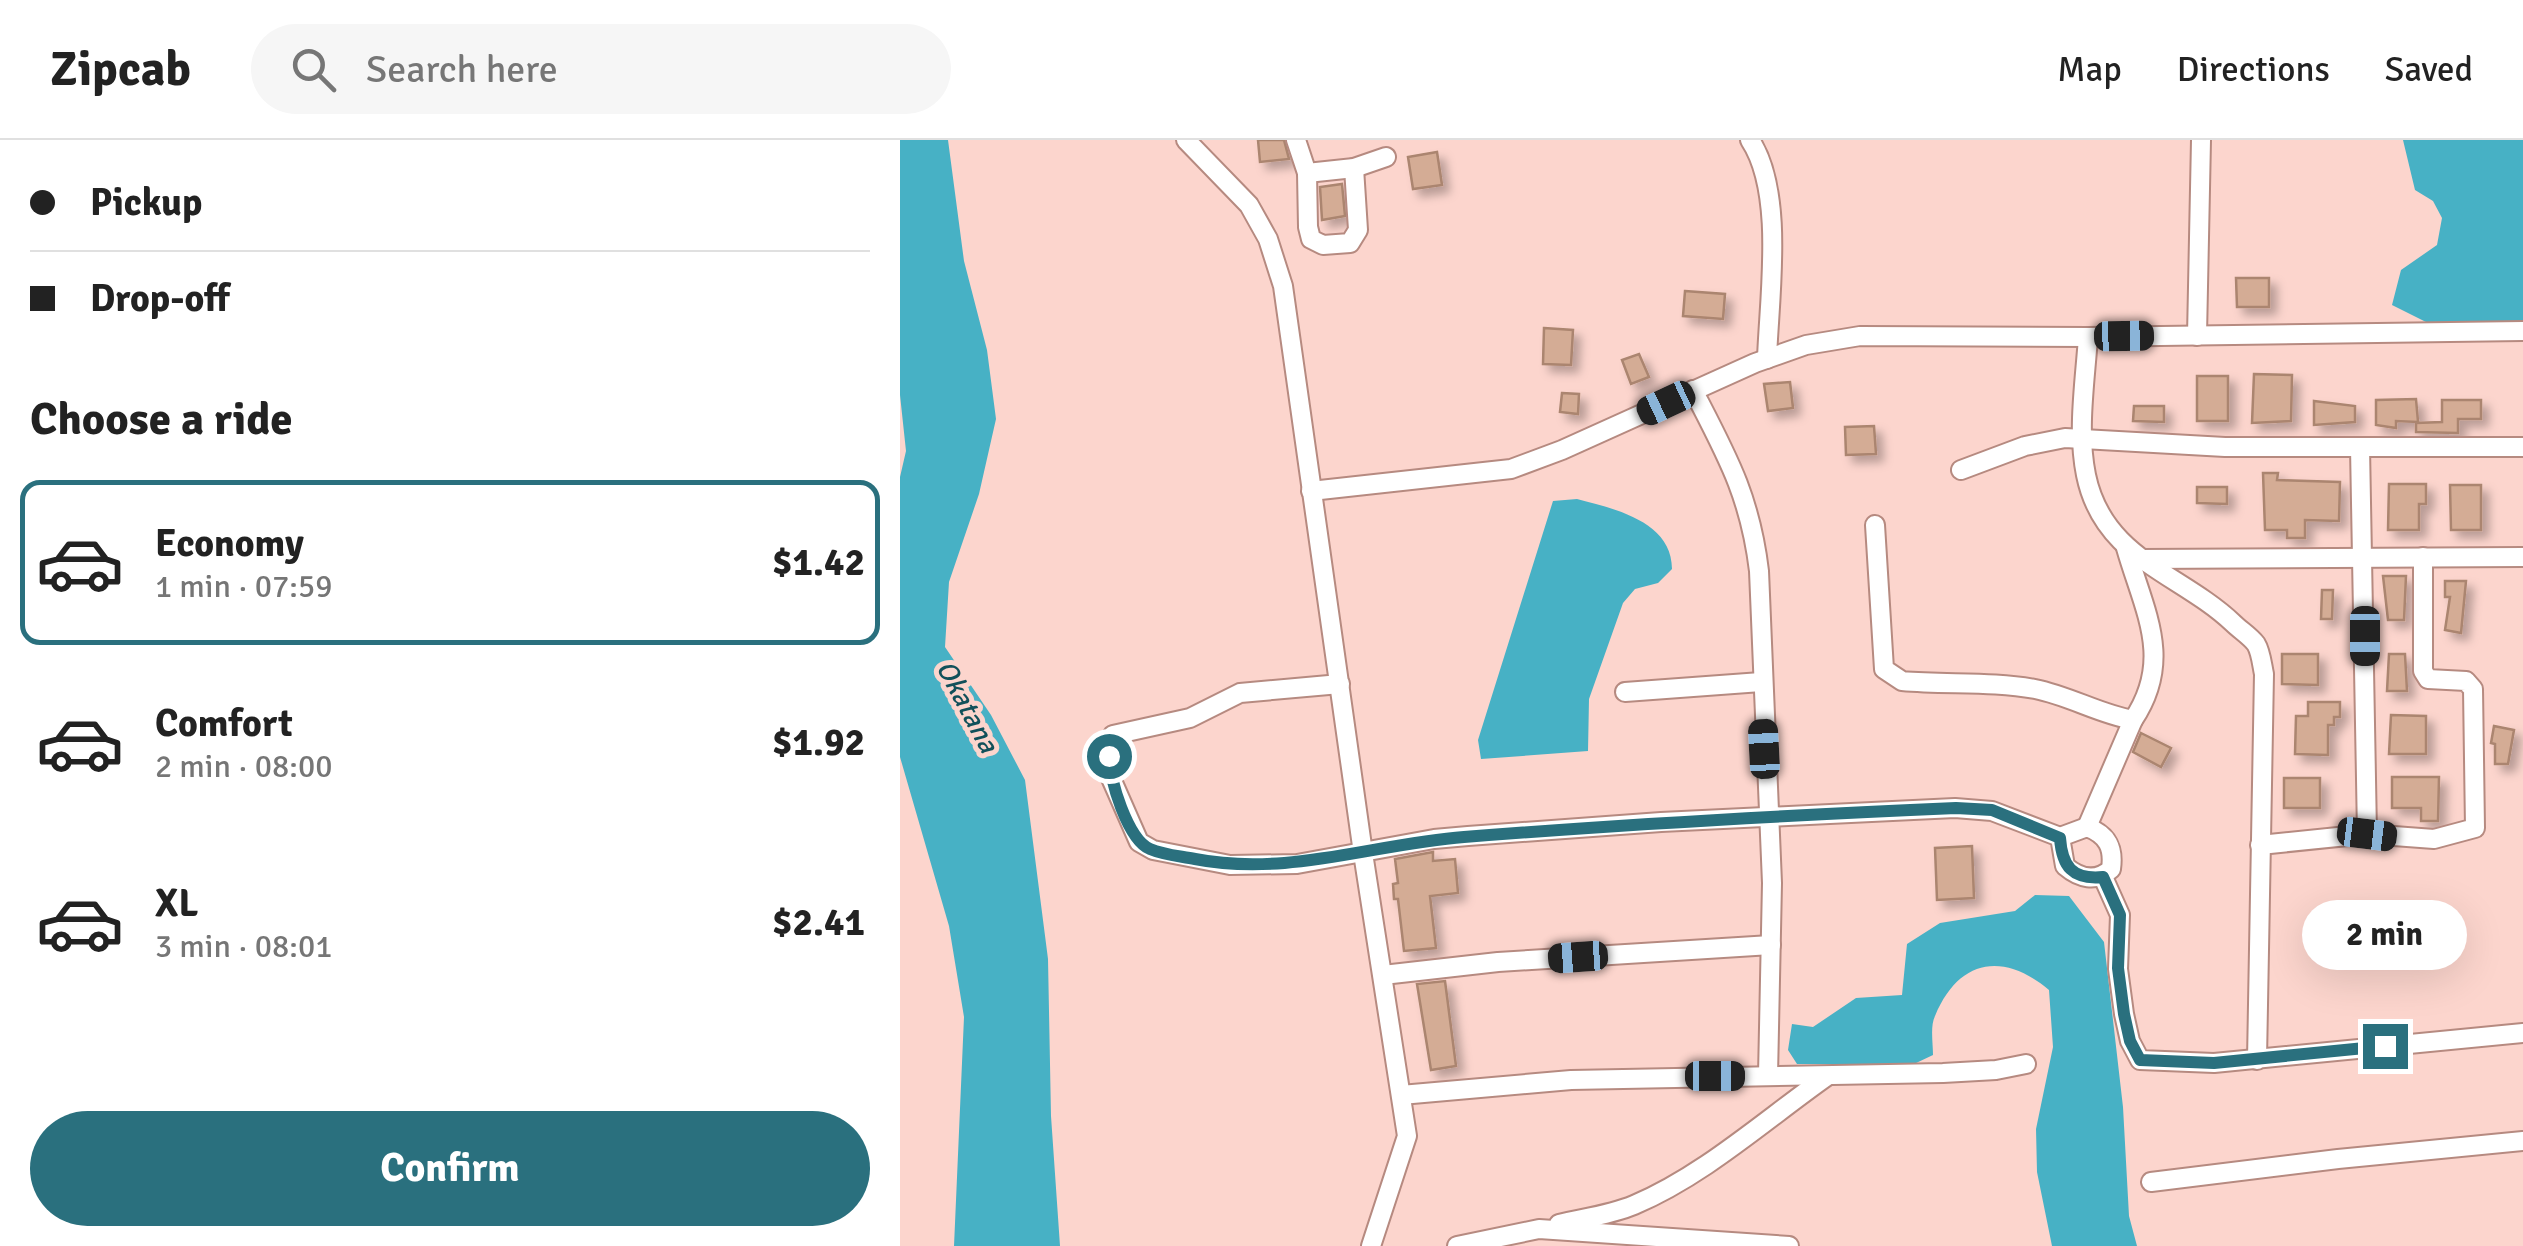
<!DOCTYPE html>
<html lang="en">
<head>
<meta charset="utf-8">
<style>
  :root { --surface:#fff; --page:#f6f6f6; --text:#222; --muted:#767676; --line:#e0e0e0; --accent:#2a707e }
  body { margin:0; font-family:Signika,sans-serif; background:var(--page); color:var(--text); height:100vh; display:flex; flex-direction:column; font-size:38px; white-space:nowrap }
  * { box-sizing:border-box; margin:0 }
  p { font-size:32px; color:var(--muted) }
  .icon { flex:none; width:55px; height:55px; fill:none; stroke:currentColor; stroke-width:2; stroke-linecap:round; stroke-linejoin:round }
  .map { position:relative; flex:1; overflow:hidden }
  .side { display:flex; flex-direction:column; background:var(--surface); width:900px }
  .side>* { flex:none }
  .guide { display:grid; align-content:center; height:220px; padding:0 30px; background:var(--surface) }
  .end { position:absolute; width:45px; height:45px; margin:-22px; border:12px solid #2a707e; background:#fff; box-shadow:0 0 0 5px #fff }
  .from { border-radius:50% }
  .bubble { position:absolute; height:70px; border-radius:35px; background:var(--surface); box-shadow:0 10px 40px #0002; font-size:32px; font-weight:800; line-height:70px; text-align:center }
  .car { position:absolute; width:30px; height:60px; margin:-30px -15px; border-radius:12px; box-shadow:0 0 8px 2px #0007; background:linear-gradient(#222 24%,#8ab4d8 0 40%,#222 0 76%,#8ab4d8 0 86%,#222 0) }
  .guide b { display:flex; align-items:center; gap:35px; height:95px; font-size:38px }
  .guide b+b { border-top:2px solid var(--line) }
  .guide i { width:25px; height:25px; background:var(--text) }
  ul { padding:0; list-style:none }
  li { display:flex; align-items:center; gap:30px; height:165px; margin:0 20px 15px; padding:0 10px; border:5px solid transparent; border-radius:20px }
  li div { flex:1 }
  li b { display:block; font-size:38px }
  li em { font-style:normal; font-weight:800 }
  li.on { border-color:var(--accent) }
  li>.icon { width:90px; height:90px; stroke-width:1.5 }
  h2 { padding:0 30px; font-size:45px; line-height:120px }
  .cta { display:flex; gap:20px; margin-top:auto; padding:20px 30px }
  .cta a { flex:1; height:115px; border-radius:60px; background:var(--accent); color:#fff; font-size:40px; font-weight:800; line-height:115px; text-align:center }
  header { display:flex; align-items:center; gap:60px; box-sizing:border-box; height:140px; padding:0 50px; background:var(--surface); border-bottom:2px solid var(--line) }
  header strong { font-size:48px }
  nav { display:flex; gap:55px; margin-inline-start:auto; font-size:35px }
  .search { width:700px; height:90px; background:var(--page); display:flex; align-items:center; gap:25px; box-sizing:border-box; padding:0 35px; border-radius:55px; color:var(--muted); font-size:38px }
  main { display:flex; flex:1; min-height:0 }
  .map>svg:first-child { display:block }
  .water { fill:#47b1c5 }
  .building { fill:#d4ac95; stroke:#ab856f; stroke-width:2.5; filter:url(#shadow) }
  .lines { fill:none; stroke-linecap:round; stroke-linejoin:round }
  .minor-casing { stroke:#b68a80; stroke-width:22 }
  .minor { stroke:#fff; stroke-width:18 }
  .route { stroke:#2a707e; stroke-width:12 }
  .labels { text-anchor:middle; stroke-width:10; stroke-linejoin:round; paint-order:stroke }
  .water-label { font-size:28px; font-style:italic; fill:#12505a; stroke:#fcd5cd }
</style>
</head>
<body>
<header>
<strong>Zipcab</strong>
<div class="search"><svg class="icon" aria-label="search" viewBox="0 0 24 24"><circle cx="10" cy="10" r="6"/><path d="M15 15l6 6"/></svg>Search here</div>
<nav><a>Map</a><a>Directions</a><a>Saved</a></nav>
</header>
<main>
<section class="side">
<div class="guide">
<b><i class="from"></i>Pickup</b>
<b><i></i>Drop-off</b>
</div>
<h2>Choose a ride</h2>
<ul>
<li class="on"><svg class="icon" aria-label="car" viewBox="0 0 24 24"><path d="M5 17H2v-5l4-1 3-4h7l3 4 3 1v5h-3M9 17h6M6 11h13"/><circle cx="7" cy="17" r="2"/><circle cx="17" cy="17" r="2"/></svg><div><b>Economy</b><p>1 min · 07:59</p></div><em>$1.42</em></li>
<li><svg class="icon" aria-label="car" viewBox="0 0 24 24"><path d="M5 17H2v-5l4-1 3-4h7l3 4 3 1v5h-3M9 17h6M6 11h13"/><circle cx="7" cy="17" r="2"/><circle cx="17" cy="17" r="2"/></svg><div><b>Comfort</b><p>2 min · 08:00</p></div><em>$1.92</em></li>
<li><svg class="icon" aria-label="car" viewBox="0 0 24 24"><path d="M5 17H2v-5l4-1 3-4h7l3 4 3 1v5h-3M9 17h6M6 11h13"/><circle cx="7" cy="17" r="2"/><circle cx="17" cy="17" r="2"/></svg><div><b>XL</b><p>3 min · 08:01</p></div><em>$2.41</em></li>
</ul>
<div class="cta"><a>Confirm</a></div>
</section>
<div class="map">
<svg width="1623" height="1106" viewBox="0 0 1623 1106">
  <defs>
    <filter id="shadow"><feDropShadow dx="7" dy="7" stdDeviation="5" flood-color="#0004"/></filter>
  </defs>
  <rect width="100%" height="100%" fill="#fcd5cd"/>
  <!-- water -->
  <g class="water">
    <path d="M0,0H48L64,121L87,210L96,279L79,354L49,442L45,507L91,575L125,640L148,819L151,976L160,1106H54L64,877L49,786L0,617V337L6,311L0,255Z"/>
    <path d="M1503,0H1623V191L1546,192L1492,165L1501,130L1537,105L1542,78L1533,61L1515,50Z"/>
    <path d="M677,359C716,369 772,382 772,429L758,443L735,449L723,463L689,559L688,611L581,619L578,600L653,361Z"/>
    <path d="M1135,755L1169,756L1204,802L1223,967L1229,1076L1237,1106H1152L1137,1032L1136,989L1153,907L1149,850C1104,812 1059,818 1035,876C1030,886 1033,903 1033,915L1014,924H897L888,910L892,884L913,887L956,858L1002,855L1007,804L1040,783L1115,771Z"/>
  </g>
  <!-- building -->
  <g class="building">
    <path d="M358,0H384L389,19L360,22Z"/>
    <path d="M537,12L542,45L513,49L508,17Z"/>
    <path d="M442,44L445,76L422,80L420,47Z"/>
    <path d="M1336,138H1369V167H1337Z"/>
    <path d="M785,151L825,154L823,179L783,176Z"/>
    <path d="M644,188L673,190L671,225L643,224Z"/>
    <path d="M739,214L749,237L731,244L722,220Z"/>
    <path d="M1354,234L1392,235L1391,281L1352,283Z"/>
    <rect x="1297" y="236" width="31" height="45"/>
    <path d="M890,242L893,268L868,271L864,244Z"/>
    <path d="M662,253L679,254L678,274L660,272Z"/>
    <path d="M1516,259L1518,282L1496,281V288L1476,285V260Z"/>
    <path d="M1542,260H1581V279H1558V293L1516,292V283L1542,282Z"/>
    <path d="M1414,261L1455,266V282L1414,285Z"/>
    <path d="M1234,266H1264V282L1233,281Z"/>
    <path d="M974,286L976,314L946,315L945,287Z"/>
    <path d="M1363,333H1378L1377,340L1440,342L1439,381L1405,380V398H1387V390H1365Z"/>
    <path d="M1489,344H1526V364H1519V390H1488Z"/>
    <path d="M1550,345H1581V390H1551Z"/>
    <path d="M1297,347H1327V364L1297,363Z"/>
    <path d="M1483,436H1506L1504,480H1488Z"/>
    <path d="M1545,441H1566L1561,493L1545,490L1550,457H1545Z"/>
    <path d="M1422,450H1433L1432,479H1421Z"/>
    <path d="M1382,514H1418V545L1382,544Z"/>
    <path d="M1489,514H1505L1507,551H1487Z"/>
    <path d="M1408,562H1440V577H1434V585H1428V615L1395,614L1396,576H1408Z"/>
    <path d="M1491,575L1526,576V614H1489Z"/>
    <path d="M1594,586L1614,590L1608,624H1595V604L1591,603Z"/>
    <path d="M1241,593L1271,608L1261,627L1233,612Z"/>
    <path d="M1492,637H1539L1538,681H1521V668H1492Z"/>
    <rect x="1384" y="638" width="36" height="30"/>
    <path d="M1072,706L1074,758L1037,760L1035,708Z"/>
    <path d="M533,712V721L555,719L558,753L530,756L536,808L504,811L498,759H494L493,744L498,743L495,719Z"/>
    <path d="M545,841L556,926L531,930L517,844Z"/>
  </g>
  <g class="lines">
    <!-- minor casing -->
    <g class="minor-casing">
      <g id="minor">
        <path d="M286,0L349,65L368,99L383,146L463,713L507,996L471,1106"/>
        <path d="M396,0L407,33L454,28L486,17"/>
        <path d="M850,0C885,53 869,157 867,219"/>
        <path d="M407,33L408,87L411,99L423,105L450,103L458,90L454,28"/>
        <path d="M1297,196L1301,0"/>
        <path d="M1188,197C1185,242 1177,291 1186,335C1203,419 1280,433 1333,483C1340,490 1350,496 1356,504C1361,512 1362,525 1364,534L1357,920"/>
        <path d="M793,250C827,316 850,356 859,431L872,743L868,936"/>
        <path d="M1460,307L1467,694"/>
        <path d="M1061,330L1125,306L1165,298L1325,307H1623"/>
        <path d="M411,351L611,329L662,310L855,223L906,205L960,196L1188,197L1623,191"/>
        <path d="M975,385L984,529L1002,541C1046,545 1092,541 1135,549C1170,556 1199,574 1233,580C1274,519 1244,471 1226,408"/>
        <path d="M1241,419L1623,417"/>
        <path d="M440,544L340,553L290,578L213,595L209,616L210,636L239,702L253,710L330,725L397,724L534,699L568,696L761,682L1055,668L1092,671L1160,697L1165,726C1179,738 1196,743 1211,729C1214,708 1208,695 1187,687L1160,697"/>
        <path d="M725,552L861,542"/>
        <path d="M1187,687L1233,580"/>
        <path d="M1360,705L1467,694L1534,699L1575,688L1573,549L1566,541L1528,539L1523,531V417"/>
        <path d="M1203,737L1220,775L1218,829L1224,874L1230,901L1240,920L1314,923L1623,893"/>
        <path d="M483,835L598,822L871,805"/>
        <path d="M501,955L671,940L1043,933L1096,930L1126,924"/>
        <path d="M1251,1042L1438,1019L1623,1001"/>
        <path d="M659,1084C684,1078 710,1075 734,1065C803,1036 865,980 926,937"/>
        <path d="M557,1106L639,1089L889,1106"/>
      </g>
    </g>
    <!-- minor -->
    <use href="#minor" class="minor"/>
  </g>
  <g class="lines">
    <!-- route -->
    <path class="route" d="M209,616C209,639 228,700 250,709C264,715 280,716 295,719C387,737 473,704 564,697C728,684 892,675 1056,668L1092,670L1160,698C1162,726 1172,740 1203,737L1220,775L1218,828L1224,874L1230,901L1240,920L1314,923L1485,906"/>
  </g>
  <g class="labels">
    <!-- water labels -->
    <g class="water-label">
      <text transform="translate(68 566) rotate(62)" y="10">Okatana</text>
    </g>
  </g>
</svg>
<i class="end from" style="left:209px;top:616px"></i>
<i class="end" style="left:1485px;top:906px"></i>
<div class="bubble" style="left:1402px;top:760px;width:165px">2 min</div>
<i class="car" style="left:1224px;top:196px;rotate:89deg"></i>
<i class="car" style="left:766px;top:263px;rotate:245deg"></i>
<i class="car" style="left:1465px;top:496px;rotate:180deg"></i>
<i class="car" style="left:864px;top:609px;rotate:357deg"></i>
<i class="car" style="left:1467px;top:694px;rotate:97deg"></i>
<i class="car" style="left:678px;top:817px;rotate:266deg"></i>
<i class="car" style="left:815px;top:936px;rotate:90deg"></i>
</div>
</main>
</body>
</html>
